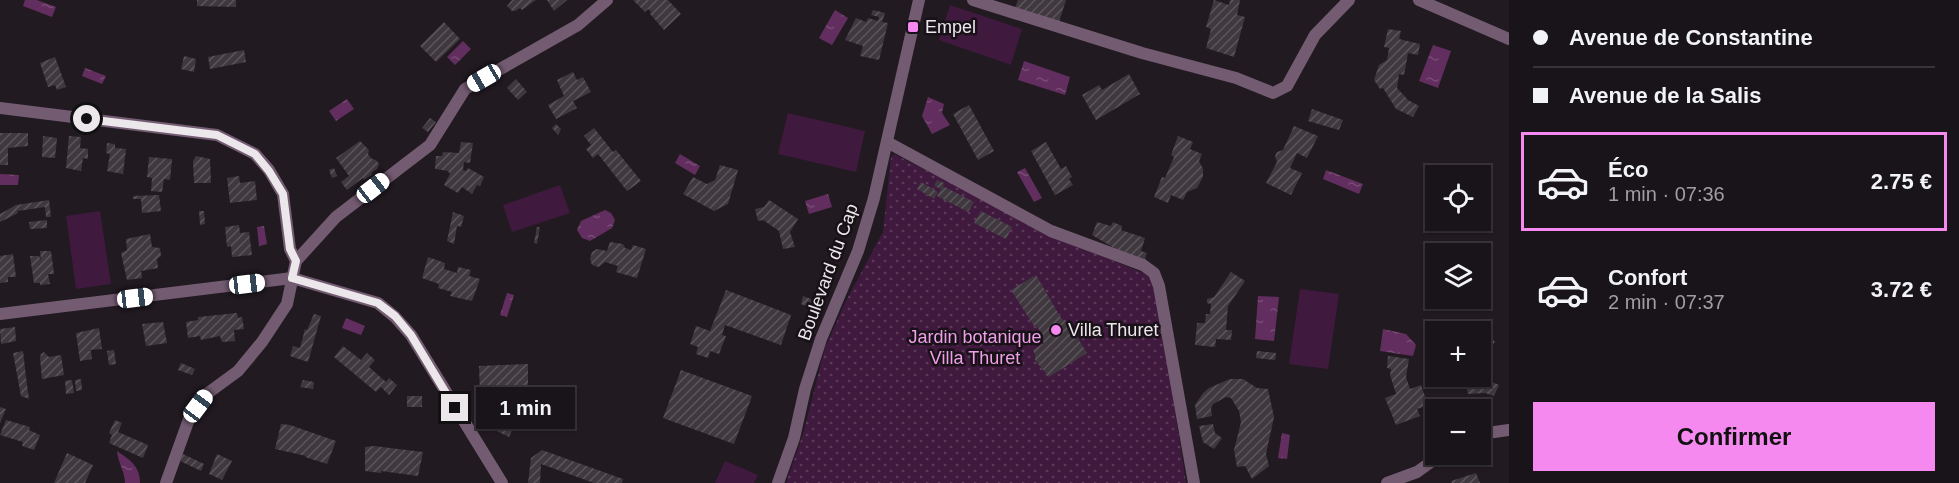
<!DOCTYPE html>
<html lang="fr">
<head>
<meta charset="utf-8">
<style>
  :root { --surface:#191419; --page:#262126; --text:#f1f3f6; --muted:#9f9ea2; --line:#373338; --accent:#f589ef }
  body { margin:0; font-family:Helvetica,sans-serif; background:var(--page); color:var(--text); height:100vh; display:flex; flex-direction:column; font-size:22px; white-space:nowrap }
  * { box-sizing:border-box; margin:0 }
  p { font-size:20px; color:var(--muted) }
  .icon { flex:none; width:33px; height:33px; fill:none; stroke:currentColor; stroke-width:2; stroke-linecap:round; stroke-linejoin:round }
  .map { position:relative; flex:1; overflow:hidden }
  .sheet { display:flex; flex-direction:column; background:var(--surface); width:450px }
  .sheet>* { flex:none }
  .guide { display:grid; align-content:center; height:132px; padding:0 24px; background:var(--surface) }
  .controls { position:absolute; left:1425px; top:165px; display:grid; gap:12px }
  .controls a { display:grid; place-items:center; width:66px; height:66px; border-radius:0px; background:var(--surface); box-shadow:0 2px 4px #0004,0 0 0 2px var(--line); font-size:30px }
  .end { position:absolute; width:27px; height:27px; margin:-14px; border:8px solid #ece7eb; background:#111; box-shadow:0 0 0 3px #111 }
  .from { border-radius:50% }
  .bubble { position:absolute; height:42px; border-radius:0px; background:var(--surface); box-shadow:0 2px 4px #0004,0 0 0 2px var(--line); font-size:20px; font-weight:600; line-height:42px; text-align:center }
  .car { position:absolute; width:18px; height:36px; margin:-18px -9px; border-radius:8px; box-shadow:0 0 4px 2px #0007; background:linear-gradient(#fff 24%,#345 0 40%,#fff 0 76%,#345 0 86%,#fff 0) }
  .guide b { display:flex; align-items:center; gap:21px; height:57px; font-size:22px }
  .guide b+b { border-top:2px solid var(--line) }
  .guide i { width:15px; height:15px; background:var(--text) }
  ul { padding:0; list-style:none }
  li { display:flex; align-items:center; gap:18px; height:99px; margin:0 12px 9px; padding:0 12px; border:3px solid transparent; border-radius:0px }
  li div { flex:1 }
  li b { display:block; font-size:22px }
  li em { font-style:normal; font-weight:600 }
  li.current { border-color:var(--accent) }
  li>.icon { width:54px; height:54px; stroke-width:1.5 }
  .cta { display:flex; gap:12px; margin-top:auto; padding:12px 24px }
  .cta a { flex:1; height:69px; border-radius:0px; background:var(--accent); color:#111; font-size:24px; font-weight:600; line-height:69px; text-align:center }
  main { display:flex; flex:1; min-height:0 }
  .map>svg:first-child { display:block }
  .grass { fill:url(#grass-dots) }
  .pitch { fill:#40193e }
  .water { fill:url(#water-ripples) }
  .building { fill:url(#building-hatch) }
  .lines { fill:none; stroke-linecap:round; stroke-linejoin:round }
  .minor { stroke:#735b71; stroke-width:12 }
  .route { stroke:#ece7eb; stroke-width:8 }
  .poi-dot { fill:#f589ef; stroke:#181117; stroke-width:2 }
  .labels { text-anchor:middle; stroke-width:5; stroke-linejoin:round; paint-order:stroke }
  .poi-label { font-size:18px; fill:#ece7eb; stroke:#181117; text-anchor:start }
  .street-label { font-size:18px; fill:#ece7eb; stroke:#181117 }
  .park-label { font-size:18px; fill:#ee9fe8; stroke:#181117 }
</style>
</head>
<body>
<main>
<div class="map">
<svg width="1509" height="483" viewBox="0 0 1509 483">
  <defs>
    <pattern id="grass-dots" width="8" height="8" patternUnits="userSpaceOnUse" patternTransform="scale(1.5)"><rect width="8" height="8" fill="#40193e"/><path d="M2 2h.1M6 6h.1" fill="none" stroke="#5c3a5a" stroke-width="1.8" stroke-linecap="round"/></pattern>
    <pattern id="water-ripples" width="26" height="14" patternUnits="userSpaceOnUse" patternTransform="scale(1.5)"><rect width="26" height="14" fill="#622e5f"/><path d="M2 4q2-2 4 0t4 0M15 11q2-2 4 0t4 0" fill="none" stroke="#794c76"/></pattern>
    <pattern id="building-hatch" width="6" height="6" patternUnits="userSpaceOnUse" patternTransform="scale(1.5)"><rect width="6" height="6" fill="#40383f"/><path d="M-1 1l2-2M0 6l6-6M5 7l2-2" fill="none" stroke="#5c555b"/></pattern>
  </defs>
  <rect width="100%" height="100%" fill="#211a21"/>
  <!-- grass -->
  <path class="grass" d="M894,154L1072,244L1148,275L1156,289L1186,483H786L803,434L825,348L846,301L883,232L891,157Z"/>
  <!-- pitch -->
  <g class="pitch">
    <path d="M950,5L1022,29L1011,65L939,40Z"/>
    <path d="M788,113L865,131L856,172L778,154Z"/>
    <path d="M560,185L570,213L512,232L503,205Z"/>
    <path d="M100,211L111,284L76,289L66,216Z"/>
    <path d="M1300,289L1339,294L1328,369L1289,364Z"/>
    <path d="M725,461L758,475L754,483H715Z"/>
  </g>
  <!-- water -->
  <g class="water">
    <path d="M25,0H37L56,7L52,17L23,6Z"/>
    <path d="M835,10L848,18L832,45L819,38Z"/>
    <path d="M463,41L471,49L455,65L447,57Z"/>
    <path d="M1433,45L1451,51L1438,88L1419,81Z"/>
    <path d="M1024,61L1070,77L1065,95L1018,80Z"/>
    <path d="M85,68L106,76L102,84L82,76Z"/>
    <path d="M928,97L944,104L942,113L950,125L932,134L922,116Z"/>
    <path d="M347,99L354,109L336,121L329,111Z"/>
    <path d="M680,154L700,166L695,175L675,163Z"/>
    <path d="M1025,168L1042,198L1034,202L1017,172Z"/>
    <path d="M1326,170L1363,184L1359,194L1323,179Z"/>
    <path d="M0,174L19,175L18,185H0Z"/>
    <path d="M828,194L832,207L809,214L805,201Z"/>
    <path d="M605,210L611,213L615,220L612,228L590,241L582,238L577,230L581,221Z"/>
    <path d="M264,226L267,244L259,246L257,227Z"/>
    <path d="M507,293L514,295L507,317L500,315Z"/>
    <path d="M1258,296L1279,297L1274,341L1255,339Z"/>
    <path d="M346,318L365,326L361,335L342,328Z"/>
    <path d="M1383,329L1406,334L1416,345L1413,356L1380,351Z"/>
    <path d="M1282,433L1290,435L1287,459L1278,458Z"/>
    <path d="M117,451C130,460 140,466 140,483H125C125,472 118,463 117,451Z"/>
  </g>
  <!-- building -->
  <g class="building">
    <path d="M197,0H236V7L197,6Z"/>
    <path d="M512,0H536L522,10L520,8L515,11H512L507,6Z"/>
    <path d="M547,0H567L554,11Z"/>
    <path d="M633,0H668L681,14L664,30L650,14L651,12L648,9L645,12Z"/>
    <path d="M1018,0H1066L1059,22L1015,8Z"/>
    <path d="M1214,0L1229,5L1230,0H1240L1237,15L1245,17L1234,57L1206,48L1211,29L1206,27Z"/>
    <path d="M873,10L885,13L882,22L888,23L879,60L860,56L863,46L845,40L856,18L866,22L868,18L878,21L879,17L871,15Z"/>
    <path d="M444,22L460,39L436,62L420,46Z"/>
    <path d="M1388,29L1401,31L1399,39L1420,44L1418,55L1408,53L1404,75L1399,74L1397,88L1408,100L1419,106L1413,117L1396,109L1383,88L1380,89L1374,80L1379,65L1387,60L1389,48L1384,47Z"/>
    <path d="M244,50L246,62L210,69L208,57Z"/>
    <path d="M184,56L196,59L194,72L181,69Z"/>
    <path d="M55,57L66,87L57,90L55,85L48,87L40,63Z"/>
    <path d="M573,72L577,80L583,77L591,92L573,101L577,108L556,119L548,105L564,96L557,80Z"/>
    <path d="M1129,74L1140,94L1096,120L1082,95L1099,85L1102,90Z"/>
    <path d="M516,79L527,92L518,100L507,88Z"/>
    <path d="M969,105L994,151L978,160L953,114Z"/>
    <path d="M1312,109L1343,120L1339,130L1308,121Z"/>
    <path d="M430,118L436,122L428,132L422,128Z"/>
    <path d="M556,124L561,129L558,135L552,128Z"/>
    <path d="M1294,126L1318,136L1307,158L1297,153L1290,168L1302,173L1291,195L1266,183L1277,162L1275,156L1277,152L1283,150Z"/>
    <path d="M594,128L613,152L616,150L641,181L627,191L598,154L593,158L586,149L591,145L584,136Z"/>
    <path d="M0,133H28V146L8,148V165H0Z"/>
    <path d="M43,136L57,138L55,158L42,157Z"/>
    <path d="M69,136L81,137L80,148L88,149V159L83,158L81,171L66,168Z"/>
    <path d="M1178,136L1193,142L1190,149L1202,154L1199,161L1203,169V177L1197,188L1187,192L1183,200L1171,195L1168,203L1154,197L1162,177L1165,178L1174,157L1171,155Z"/>
    <path d="M360,141L369,150L368,154L372,159L376,160L379,164L377,169L371,173L373,174L364,180L363,178L347,190L341,182L349,176L336,158Z"/>
    <path d="M461,142L473,143L470,163L464,162L463,170L466,171L468,168L484,177L480,186L477,185L472,194L462,187L458,193L444,185L450,174L448,171L435,169L436,156H442L443,152L459,153Z"/>
    <path d="M1046,142L1061,169L1066,166L1072,177L1069,179L1073,185L1055,195L1031,151Z"/>
    <path d="M107,143L115,144V148L126,149L123,174L107,171L110,154L106,153Z"/>
    <path d="M196,156L210,159L211,183H194L193,161Z"/>
    <path d="M149,157L172,159L170,180L164,179L162,192L151,191L152,178L147,177Z"/>
    <path d="M720,165L738,170L728,204L714,211L683,194L693,177L707,184L715,180Z"/>
    <path d="M334,168L337,176L332,178L329,170Z"/>
    <path d="M239,176L240,183L255,181L257,200L230,203L227,178Z"/>
    <path d="M937,180L944,183L943,186L974,202L968,212L937,196L941,189L934,186Z"/>
    <path d="M921,182L938,192L934,199L917,189Z"/>
    <path d="M159,195L161,211L142,213L141,199H133V196Z"/>
    <path d="M49,200L51,217H46L45,207L17,211L18,213L0,222V214L16,205Z"/>
    <path d="M769,200L798,219L790,232L795,247L783,249L779,231L763,220L758,221L755,209L764,207Z"/>
    <path d="M199,211H204L205,224L200,225Z"/>
    <path d="M981,211L1012,227L1006,239L974,223Z"/>
    <path d="M453,212L464,216L461,227L457,226L454,244L447,241Z"/>
    <path d="M47,220V228L30,229L29,222Z"/>
    <path d="M1097,222L1111,226L1113,222L1122,226L1121,230L1145,238L1141,251L1147,253L1144,261L1126,255L1092,235Z"/>
    <path d="M239,225L240,233L249,232L252,255L232,257L231,246L227,247L225,227Z"/>
    <path d="M537,227H540L537,244L534,243Z"/>
    <path d="M150,234L152,247L160,248L161,256L157,259L158,268L141,271L142,278L127,280L121,253L127,250L126,239Z"/>
    <path d="M610,242L623,244L625,248L631,250L633,245L646,249L637,278L616,272L618,266L605,262L599,267L592,265L590,259L592,252L597,249L607,251Z"/>
    <path d="M40,251H51L54,274H48L50,284L40,285V283H34L30,256H39L41,261Z"/>
    <path d="M13,254L16,277H8V282L0,283V256Z"/>
    <path d="M428,257L445,263L444,269L457,273L458,267L471,270L469,276L480,279L472,301L450,296L452,292L438,288L439,284L422,278Z"/>
    <path d="M1231,272L1245,281L1228,306L1226,330H1232L1231,340L1216,339L1215,347L1195,345L1197,323H1205L1206,314H1210L1211,304L1207,303V299L1214,297Z"/>
    <path d="M1036,275L1061,318L1066,322L1067,321L1087,353L1049,377L1035,360V355L1033,350L1044,343L1041,338L1043,336L1036,325L1034,326L1011,290Z"/>
    <path d="M726,290L791,315L781,345L725,325L722,335L726,336L719,354L710,351L708,358L696,354L698,347L690,344L696,326L710,331Z"/>
    <path d="M803,296L824,304L819,316L809,312L810,308L801,304Z"/>
    <path d="M237,313L238,318L242,317L244,329L234,330L235,341L222,342L220,336L201,340L200,336L188,338L186,322L198,320V317Z"/>
    <path d="M314,314L321,316L308,362L290,356L293,346L300,348L305,329L307,330Z"/>
    <path d="M163,322L167,343L146,346L142,324Z"/>
    <path d="M15,327L16,341L1,344L0,329Z"/>
    <path d="M99,328L102,349L89,350L91,351L92,359L80,361L76,333Z"/>
    <path d="M1488,332L1495,342L1490,347L1487,344L1482,348L1487,380L1499,385L1494,396L1485,393L1468,394L1466,384L1471,383L1470,376H1480V335L1482,337Z"/>
    <path d="M343,346L361,360L367,353L375,360L369,367L386,382L389,378L397,385L389,395L381,387L376,392L334,357Z"/>
    <path d="M114,350L116,364L109,365L107,351Z"/>
    <path d="M23,351L26,377L29,399L21,396L13,353Z"/>
    <path d="M1257,351L1276,353L1275,360L1256,358Z"/>
    <path d="M44,352L49,357L61,355L64,375L42,379L40,358L41,354Z"/>
    <path d="M1388,356L1409,359L1406,377L1410,389L1421,385L1428,405L1417,409L1420,416L1396,425L1385,398L1396,394L1390,375L1391,369L1387,368Z"/>
    <path d="M181,363L195,369L192,375L178,370Z"/>
    <path d="M528,364V386H520V392H512V389L500,391V389H497L496,395L480,396L479,366Z"/>
    <path d="M681,370L752,396L734,444L663,418Z"/>
    <path d="M81,379L82,390L76,391L75,380Z"/>
    <path d="M1230,379H1243L1257,388L1268,389L1274,417L1266,454L1269,466L1252,479L1245,466L1237,467L1234,450L1241,422L1239,411L1231,398L1226,397L1213,404L1211,408L1212,416L1197,419L1195,405L1203,393L1209,388Z"/>
    <path d="M72,380L74,393L66,394L65,381Z"/>
    <path d="M303,380L314,382L313,389L300,387Z"/>
    <rect x="407" y="396" width="15" height="11"/>
    <path d="M0,407L6,409L0,423Z"/>
    <path d="M492,415L514,426L509,437L486,426Z"/>
    <path d="M6,420L30,427L29,430L40,435L34,450L22,446L23,442L0,435Z"/>
    <path d="M115,420L122,423L118,432L148,445L143,458L109,443L112,435L109,433Z"/>
    <path d="M281,424L290,425L336,441L327,464L305,457L306,456L275,449Z"/>
    <path d="M1213,424L1215,433L1222,438L1214,449L1203,442L1199,426Z"/>
    <path d="M1491,438L1492,444L1486,445L1485,439Z"/>
    <path d="M374,446L423,452L418,476L381,471V473L365,471V447Z"/>
    <path d="M542,450L623,479L622,483H594L541,464L540,483H528L531,458Z"/>
    <path d="M67,453L93,465L85,483H54Z"/>
    <path d="M183,454L204,464L201,471L180,461Z"/>
    <path d="M217,454L232,461L222,480L209,474Z"/>
    <path d="M1476,473L1480,483H1452L1451,481Z"/>
  </g>
  <g class="lines">
    <!-- minor -->
    <g class="minor">
      <path d="M973,0L1142,53L1236,78L1273,93L1287,86L1315,35L1349,0"/>
      <path d="M1419,0L1509,39"/>
      <path d="M0,108L217,135L255,154L269,170L283,194L290,249L296,261"/>
      <path d="M887,142L1051,231L1143,265L1154,273L1159,286L1194,483"/>
      <path d="M0,314L292,278L378,303L395,317L411,335L502,483"/>
      <path d="M1480,434L1509,430"/>
      <path d="M166,483L189,419L208,393L238,371L262,342L287,304L296,261L336,217L430,145L465,89L578,25L607,0"/>
      <path d="M778,483L794,438L805,389L821,339L858,251L874,198L919,0"/>
      <path d="M1387,483L1417,472L1442,454"/>
    </g>
  </g>
  <g class="lines">
    <!-- route -->
    <path class="route" d="M87,119L217,135L255,154L269,171L283,194L290,249L296,261L292,278L378,303L395,316L411,335L455,408"/>
  </g>
  <!-- markers -->
  <g class="poi-dot">
    <rect x="907" y="21" width="12" height="12" rx="3"/>
    <circle cx="1056" cy="330" r="6"/>
  </g>
  <g class="labels">
    <!-- poi labels -->
    <g class="poi-label">
      <text x="925" y="33">Empel</text>
      <text x="1068" y="336">Villa Thuret</text>
    </g>
    <!-- street labels -->
    <g class="street-label">
      <text transform="translate(828 272) rotate(-70)" y="6">Boulevard du Cap</text>
    </g>
    <!-- park labels -->
    <g class="park-label">
      <text x="975" y="343">Jardin botanique<tspan x="975" dy="21">Villa Thuret</tspan></text>
    </g>
  </g>
</svg>
<div class="controls">
<a><svg class="icon" aria-label="locate" viewBox="0 0 24 24"><circle cx="12" cy="12" r="6"/><path d="M12 2v4M12 18v4M2 12h4M18 12h4"/></svg></a>
<a><svg class="icon" aria-label="layers" viewBox="0 0 24 24"><path d="M12 4l9 5-9 5-9-5zM3 14l9 5 9-5"/></svg></a>
<a>+</a>
<a>−</a>
</div>
<i class="end from" style="left:87px;top:119px"></i>
<i class="end" style="left:455px;top:408px"></i>
<div class="bubble" style="left:476px;top:387px;width:99px">1 min</div>
<i class="car" style="left:484px;top:78px;rotate:240deg"></i>
<i class="car" style="left:373px;top:188px;rotate:52deg"></i>
<i class="car" style="left:247px;top:284px;rotate:83deg"></i>
<i class="car" style="left:135px;top:298px;rotate:83deg"></i>
<i class="car" style="left:198px;top:406px;rotate:37deg"></i>
</div>
<section class="sheet">
<div class="guide">
<b><i class="from"></i>Avenue de Constantine</b>
<b><i></i>Avenue de la Salis</b>
</div>
<ul>
<li class="current"><svg class="icon" aria-label="car" viewBox="0 0 24 24"><path d="M5 17H2v-5l4-1 3-4h7l3 4 3 1v5h-3M9 17h6M6 11h13"/><circle cx="7" cy="17" r="2"/><circle cx="17" cy="17" r="2"/></svg><div><b>Éco</b><p>1 min · 07:36</p></div><em>2.75 €</em></li>
<li><svg class="icon" aria-label="car" viewBox="0 0 24 24"><path d="M5 17H2v-5l4-1 3-4h7l3 4 3 1v5h-3M9 17h6M6 11h13"/><circle cx="7" cy="17" r="2"/><circle cx="17" cy="17" r="2"/></svg><div><b>Confort</b><p>2 min · 07:37</p></div><em>3.72 €</em></li>
</ul>
<div class="cta"><a>Confirmer</a></div>
</section>
</main>
</body>
</html>
